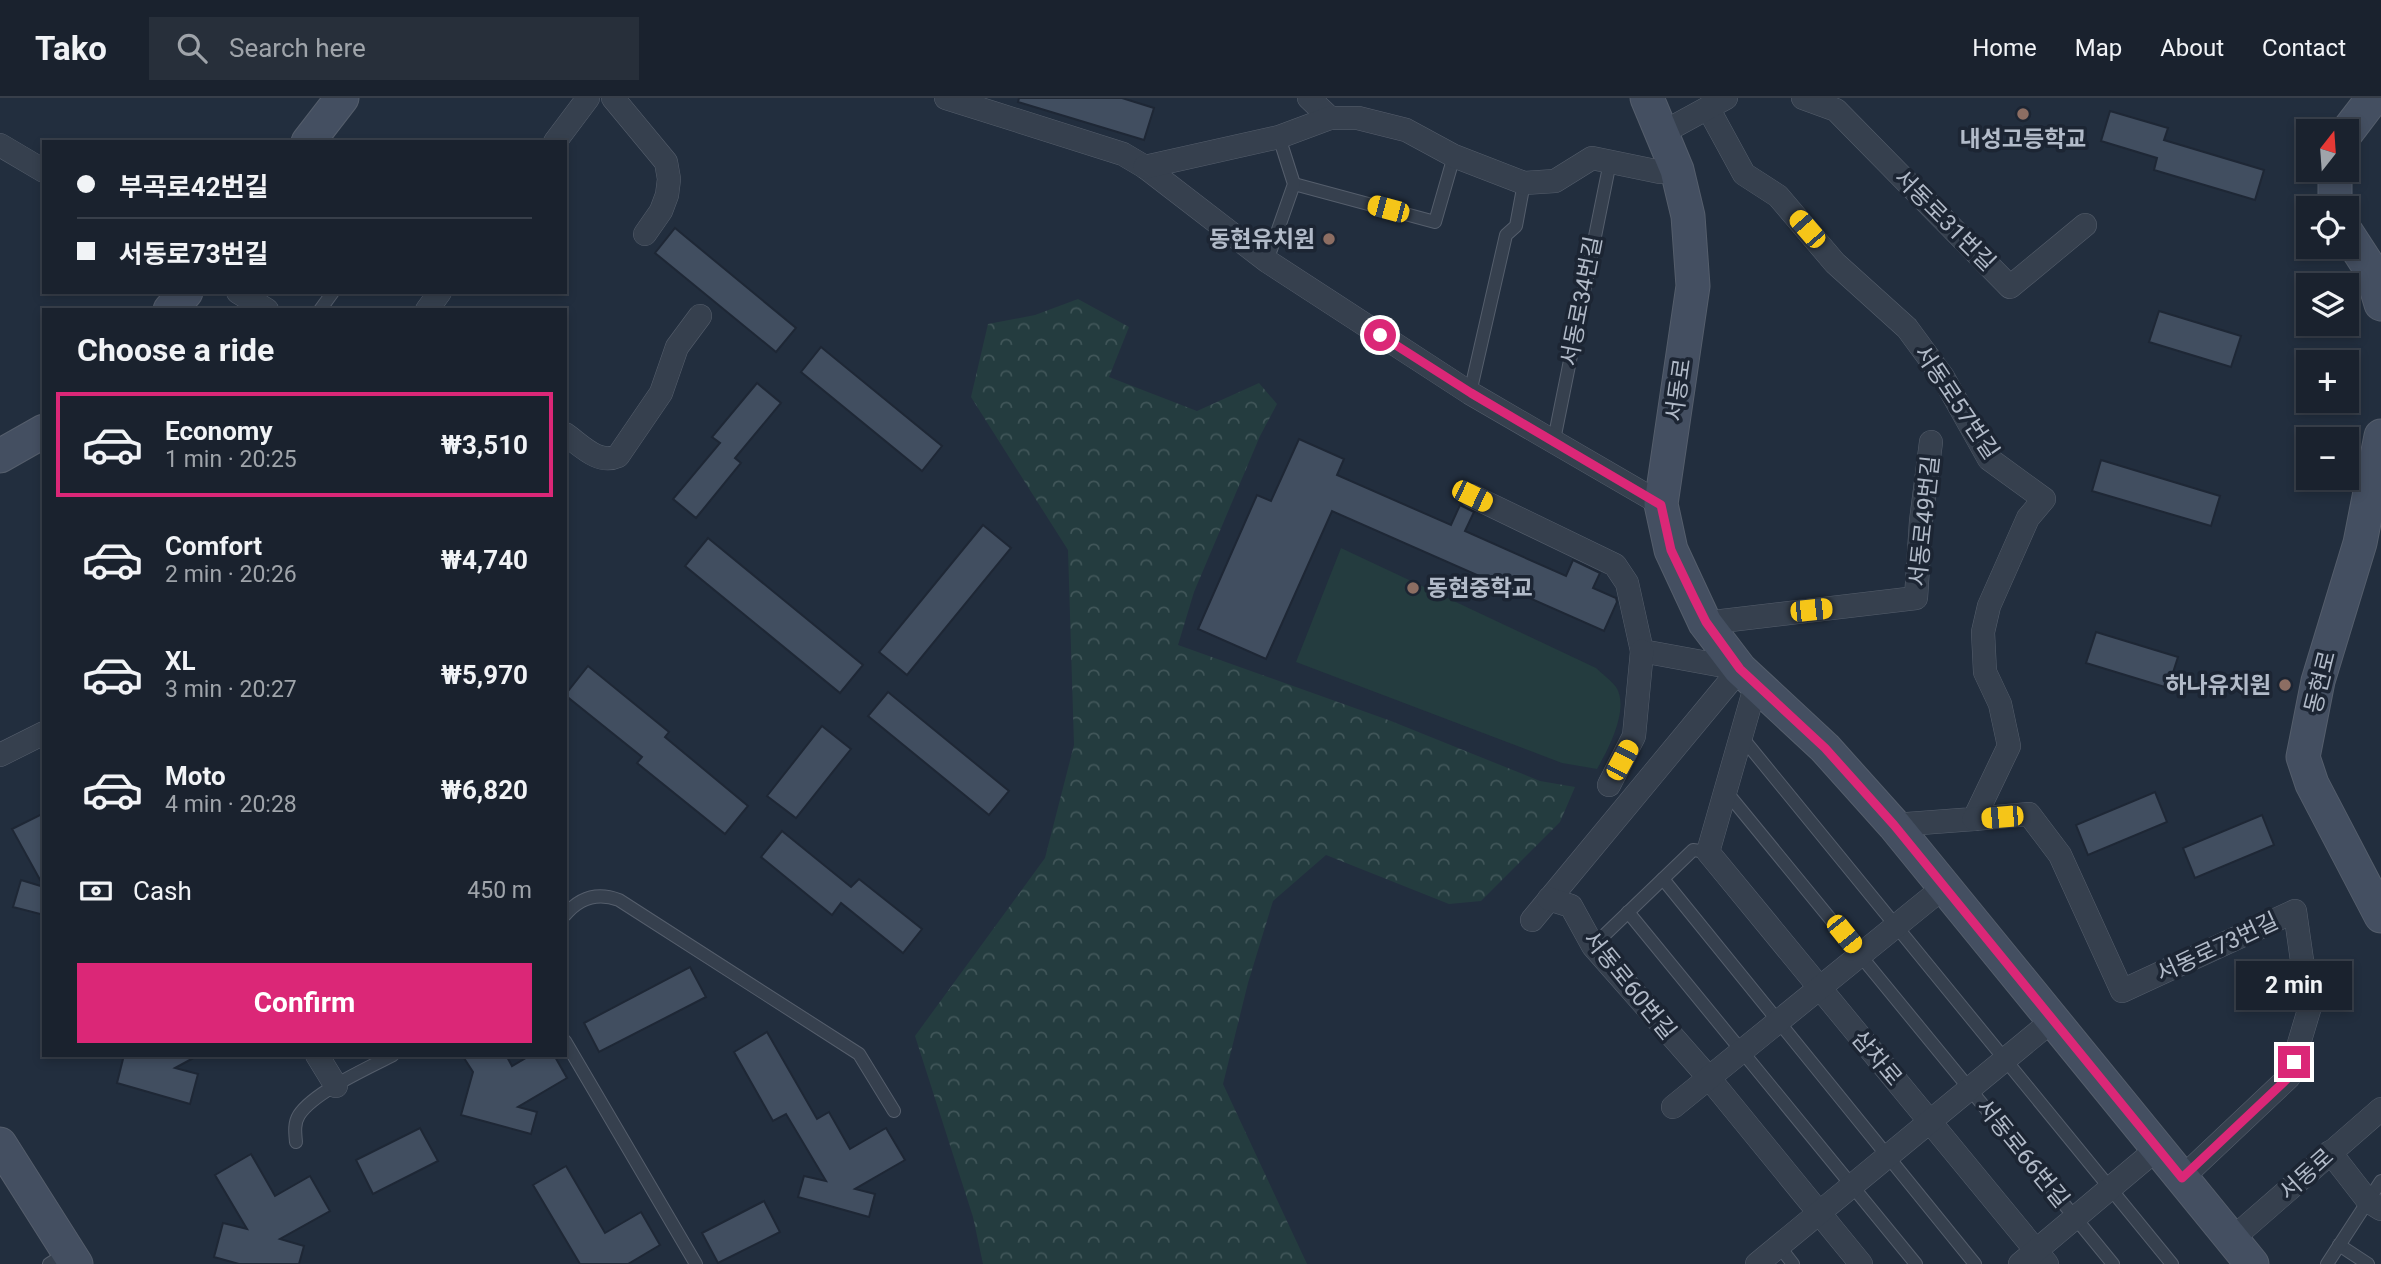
<!DOCTYPE html>
<html lang="en">
<head>
<meta charset="utf-8">
<style>
  :root { --surface:#1a222e; --page:#272f3a; --text:#f1f3f6; --muted:#9fa4aa; --line:#383f4a; --accent:#db2777 }
  body { margin:0; font-family:Roboto,"Noto Sans KR",sans-serif; background:var(--page); color:var(--text); height:100vh; display:flex; flex-direction:column; font-size:26px; white-space:nowrap }
  * { box-sizing:border-box; margin:0 }
  p { font-size:23px; color:var(--muted) }
  .icon { flex:none; width:38px; height:38px; fill:none; stroke:currentColor; stroke-width:2; stroke-linecap:round; stroke-linejoin:round }
  .map { position:relative; flex:1; overflow:hidden }
  .panel { position:absolute; left:42px; top:210px; width:525px; height:749px; display:flex; flex-direction:column; background:var(--surface); border-radius:0px; box-shadow:0 4px 10px #0003,0 0 0 2px var(--line) }
  .panel>* { flex:none }
  .guide { position:absolute; left:42px; top:42px; width:525px; height:154px; border-radius:0px; box-shadow:0 4px 10px #0003,0 0 0 2px var(--line); display:grid; align-content:center; height:154px; padding:0 35px; background:var(--surface) }
  .needle { width:46px; rotate:17deg }
  .controls { position:absolute; left:2296px; top:21px; display:grid; gap:14px }
  .controls a { display:grid; place-items:center; width:63px; height:63px; border-radius:0px; background:var(--surface); box-shadow:0 4px 10px #0003,0 0 0 2px var(--line); font-size:35px }
  .end { position:absolute; width:32px; height:32px; margin:-16px; border:9px solid #db2777; background:#fff; box-shadow:0 0 0 4px #fff }
  .from { border-radius:50% }
  .bubble { position:absolute; height:49px; border-radius:0px; background:var(--surface); box-shadow:0 4px 10px #0003,0 0 0 2px var(--line); font-size:23px; font-weight:700; line-height:49px; text-align:center }
  .car { position:absolute; width:21px; height:42px; margin:-21px -10px; border-radius:9px; box-shadow:0 0 5px 2px #0007; background:linear-gradient(#f5c518 24%,#345 0 40%,#f5c518 0 76%,#345 0 86%,#f5c518 0) }
  .guide b { display:flex; align-items:center; gap:24px; height:66px; font-size:26px }
  .guide b+b { border-top:2px solid var(--line) }
  .guide i { width:18px; height:18px; background:var(--text) }
  ul { padding:0; list-style:none }
  li { display:flex; align-items:center; gap:21px; height:105px; margin:0 14px 10px; padding:0 21px; border:4px solid transparent; border-radius:0px }
  li div { flex:1 }
  li b { display:block; font-size:26px }
  li em { font-style:normal; font-weight:700 }
  li.selected { border-color:var(--accent) }
  li>.icon { width:63px; height:63px; stroke-width:1.5 }
  h2 { padding:0 35px; font-size:32px; line-height:84px }
  .pay { display:flex; align-items:center; gap:18px; height:77px; padding:0 35px; font-size:26px }
  .pay p { margin-inline-start:auto }
  .button { display:flex; gap:14px; margin-top:auto; padding:14px 35px }
  .button a { flex:1; height:80px; border-radius:0px; background:var(--accent); color:#fff; font-size:28px; font-weight:700; line-height:80px; text-align:center }
  header { display:flex; align-items:center; gap:42px; box-sizing:border-box; height:98px; padding:0 35px; background:var(--surface); border-bottom:2px solid var(--line) }
  header strong { font-size:33px }
  nav { display:flex; gap:38px; margin-inline-start:auto; font-size:24px }
  .search { width:490px; height:63px; background:var(--page); display:flex; align-items:center; gap:18px; box-sizing:border-box; padding:0 24px; border-radius:0px; color:var(--muted); font-size:26px }
  .map>svg:first-child { display:block }
  .green { fill:#243c3f }
  .forest { fill:url(#forest-crowns) }
  .building { fill:#414e60; stroke:#1e2735; stroke-width:2 }
  .lines { fill:none; stroke-linecap:round; stroke-linejoin:round }
  .lane-casing { stroke:#555e6c; stroke-width:14 }
  .street-casing { stroke:#555e6c; stroke-width:24 }
  .secondary-casing { stroke:#555e6c; stroke-width:35 }
  .lane { stroke:#36404e; stroke-width:12 }
  .street { stroke:#36404e; stroke-width:23 }
  .secondary { stroke:#444f61; stroke-width:33 }
  .route { stroke:#db2777; stroke-width:9 }
  .education-dot { fill:#8d6e63; stroke:#1c2533; stroke-width:2.5 }
  .labels { text-anchor:middle; stroke-width:7; stroke-linejoin:round; paint-order:stroke }
  .poi-label { font-size:23px; font-weight:bold; fill:#b2bbc9; stroke:#1c2533; text-anchor:end }
  .street-label { font-size:23px; fill:#b2bbc9; stroke:#1c2533 }
</style>
</head>
<body>
<header>
<strong>Tako</strong>
<div class="search"><svg class="icon" aria-label="search" viewBox="0 0 24 24"><circle cx="10" cy="10" r="6"/><path d="M15 15l6 6"/></svg>Search here</div>
<nav><a>Home</a><a>Map</a><a>About</a><a>Contact</a></nav>
</header>
<div class="map">
<svg width="2381" height="1166" viewBox="0 0 2381 1166">
  <defs>
    <pattern id="forest-crowns" width="20" height="18" patternUnits="userSpaceOnUse" patternTransform="scale(1.75)"><rect width="20" height="18" fill="#243c3f"/><path d="M2 6a3 3 0 1 1 6 0M12 15a3 3 0 1 1 6 0" fill="none" stroke="#415659"/></pattern>
  </defs>
  <rect width="100%" height="100%" fill="#222e3e"/>
  <!-- green -->
  <path class="green" d="M1341,450L1596,570C1602,576 1611,582 1616,589C1630,610 1608,652 1597,671L1562,665L1296,564Z"/>
  <!-- forest -->
  <path class="forest" d="M1078,201L1129,229L1109,279L1197,313L1259,285L1277,306L1260,338L1194,494L1178,547L1391,623L1540,683L1575,689L1560,724L1481,803L1449,806L1326,757L1273,803L1248,885L1223,986L1307,1166H983L973,1119L915,938L1045,760L1074,647L1068,452L971,299L988,226L1035,217Z"/>
  <!-- building -->
  <g class="building">
    <path d="M1019,0H1122L1154,10L1144,42L1018,4Z"/>
    <path d="M2110,13L2168,30L2164,42L2264,72L2255,102L2154,72L2157,60L2101,43Z"/>
    <path d="M675,130L796,230L776,254L655,155Z"/>
    <path d="M2159,213L2241,238L2231,269L2149,244Z"/>
    <path d="M821,249L942,348L922,373L801,274Z"/>
    <path d="M757,285L781,305L735,360L741,365L696,420L673,401L720,345L712,339Z"/>
    <path d="M1299,341L1344,361L1337,377L1451,427L1460,407L1474,414L1465,433L1566,478L1573,462L1600,475L1593,490L1616,500L1617,504L1604,533L1332,413L1266,561L1198,531L1257,397L1271,403Z"/>
    <path d="M2101,362L2220,398L2211,428L2092,393Z"/>
    <path d="M983,427L1011,450L907,577L879,554Z"/>
    <path d="M708,440L863,567L840,595L685,468Z"/>
    <path d="M2096,534L2178,559L2168,590L2086,565Z"/>
    <path d="M588,568L669,634L665,639L748,708L725,736L637,665L642,659L565,597Z"/>
    <path d="M888,594L1009,693L989,717L868,618Z"/>
    <path d="M822,628L851,651L796,720L767,698Z"/>
    <path d="M2155,694L2167,724L2088,757L2076,727Z"/>
    <path d="M44,715V789L12,731Z"/>
    <path d="M2262,717L2274,747L2195,780L2183,750Z"/>
    <path d="M782,733L851,789L859,781L922,831L903,855L841,805L832,817L761,759Z"/>
    <path d="M21,782L44,789V817L13,809Z"/>
    <path d="M690,869L706,899L599,954L584,925Z"/>
    <path d="M767,934L817,1021L829,1014L850,1051L886,1030L905,1062L855,1091L875,1096L869,1119L798,1099L804,1078L826,1083L786,1016L773,1023L734,954Z"/>
    <path d="M124,957H199L175,970L198,976L190,1006L117,985Z"/>
    <path d="M462,957H506L512,968L531,957H554L567,980L518,1009L537,1014L531,1036L461,1017L473,974Z"/>
    <path d="M420,1030L438,1063L373,1096L356,1062Z"/>
    <path d="M251,1056L275,1098L310,1078L330,1113L280,1141L304,1148L299,1166H239L214,1159L223,1125L247,1131L215,1077Z"/>
    <path d="M566,1068L605,1135L641,1114L660,1147L628,1166H580L533,1087Z"/>
    <path d="M764,1103L780,1134L718,1165L702,1135Z"/>
  </g>
  <g class="lines">
    <!-- lane casing -->
    <g class="lane-casing">
      <g id="lane">
        <path d="M1294,86L1435,124L1454,58"/>
        <path d="M1267,163L1294,86L1279,39"/>
        <path d="M320,212L333,194"/>
        <path d="M1470,295L1506,137L1516,128L1524,85"/>
        <path d="M1554,342L1610,64"/>
        <path d="M1740,637L2172,1166"/>
        <path d="M1724,691L2113,1166"/>
        <path d="M1663,781L1975,1166"/>
        <path d="M1628,814L1916,1166"/>
        <path d="M565,817C580,799 598,794 619,802L859,956L894,1013"/>
        <path d="M1593,848L1693,752L1708,754"/>
        <path d="M565,943L696,1166"/>
        <path d="M296,1044C295,1034 294,1025 299,1017C314,994 368,970 393,957"/>
        <path d="M2339,1147L2368,1166"/>
        <path d="M1779,1148L1793,1166"/>
        <path d="M49,1166L68,1154"/>
        <path d="M2327,1166L2381,1083"/>
      </g>
    </g>
    <!-- street casing -->
    <g class="street-casing">
      <g id="street">
        <path d="M613,0L666,64L669,81L667,97L661,113L645,136"/>
        <path d="M946,0L1123,56L1145,69L1267,163L1470,295L1661,406"/>
        <path d="M1309,0L1330,20"/>
        <path d="M1803,0L1836,12L2010,189L2085,127"/>
        <path d="M1708,10L1744,76L1778,98L1835,165L1907,230L1943,279L1989,361L2044,401L2028,420L1989,508L1983,534L1985,574L2000,606L2009,648L1974,721L1894,727"/>
        <path d="M1662,35L1726,0"/>
        <path d="M555,44L588,0"/>
        <path d="M0,47L44,73"/>
        <path d="M1145,69L1279,39L1330,20H1358L1406,32L1454,58L1524,85L1555,83L1592,60L1660,74L1677,72"/>
        <path d="M238,194L267,212"/>
        <path d="M427,212L440,194"/>
        <path d="M565,336C581,347 598,367 618,358L661,295L677,249L700,218"/>
        <path d="M1472,398L1615,467L1627,485L1642,553L1740,571L1532,822"/>
        <path d="M1705,525L1916,500L1921,423L1931,344"/>
        <path d="M1756,586L1708,754L2047,1166"/>
        <path d="M0,657L44,635"/>
        <path d="M1609,687L1634,638L1642,553"/>
        <path d="M1974,721L2029,716L2060,757L2122,893L2295,813L2309,912L2289,979L2182,1080"/>
        <path d="M1549,801L1571,808L1593,848L1709,980L1861,1166"/>
        <path d="M317,957L336,988"/>
        <path d="M1673,1009L1944,789"/>
        <path d="M2330,1054L2368,1103L2381,1111"/>
        <path d="M2232,1141L2381,1011"/>
        <path d="M1757,1166L2053,922"/>
        <path d="M2020,1166L2158,1050"/>
      </g>
    </g>
    <!-- secondary casing -->
    <g class="secondary-casing">
      <g id="secondary">
        <path d="M1647,0L1677,72L1688,118L1693,188L1661,406L1671,452L1705,525L1740,571L1825,650L1894,727L2252,1166"/>
        <path d="M2347,34L2373,0"/>
        <path d="M308,44L342,0"/>
        <path d="M2335,72V105L2337,110"/>
        <path d="M2347,135L2371,172L2381,206"/>
        <path d="M170,212L186,194"/>
        <path d="M2381,338L2360,445L2318,583L2303,659L2312,686L2381,818"/>
        <path d="M0,358L44,333"/>
        <path d="M0,1046L76,1166"/>
      </g>
    </g>
    <!-- lane -->
    <use href="#lane" class="lane"/>
    <!-- street -->
    <use href="#street" class="street"/>
    <!-- secondary -->
    <use href="#secondary" class="secondary"/>
  </g>
  <g class="lines">
    <!-- route -->
    <path class="route" d="M1380,237L1471,295L1661,407L1671,452L1694,500L1706,524L1740,571L1825,650L1894,727L2182,1080L2289,979L2294,964"/>
  </g>
  <!-- markers -->
  <g class="education-dot">
    <circle cx="2023" cy="16" r="7"/>
    <circle cx="1329" cy="141" r="7"/>
    <circle cx="1413" cy="490" r="7"/>
    <circle cx="2285" cy="587" r="7"/>
  </g>
  <g class="labels">
    <!-- poi labels -->
    <g class="poi-label">
      <text x="2023" y="49" text-anchor="middle">내성고등학교</text>
      <text x="1315" y="149">동현유치원</text>
      <text x="1427" y="498" text-anchor="start">동현중학교</text>
      <text x="2271" y="595">하나유치원</text>
    </g>
    <!-- street labels -->
    <g class="street-label">
      <text transform="translate(1945 122) rotate(45)" y="8">서동로31번길</text>
      <text transform="translate(1581 203) rotate(-79)" y="8">서동로34번길</text>
      <text transform="translate(1678 292) rotate(-82)" y="8">서동로</text>
      <text transform="translate(1957 304) rotate(56)" y="8">서동로57번길</text>
      <text transform="translate(1924 423) rotate(-84)" y="8">서동로49번길</text>
      <text transform="translate(2320 584) rotate(-76)" y="8">동현로</text>
      <text transform="translate(2217 849) rotate(-25)" y="8">서동로73번길</text>
      <text transform="translate(1630 887) rotate(51)" y="8">서동로60번길</text>
      <text transform="translate(1877 960) rotate(50)" y="8">삼차로</text>
      <text transform="translate(2023 1055) rotate(51)" y="8">서동로66번길</text>
      <text transform="translate(2306 1076) rotate(-42)" y="8">서동로</text>
    </g>
  </g>
</svg>
<div class="controls">
<a><svg class="needle" viewBox="-14 -14 28 28"><path d="M0-13l5 13h-10z" fill="#e53935"/><path d="M0 13l5-13h-10z" fill="#9fa4aa"/></svg></a>
<a><svg class="icon" aria-label="locate" viewBox="0 0 24 24"><circle cx="12" cy="12" r="6"/><path d="M12 2v4M12 18v4M2 12h4M18 12h4"/></svg></a>
<a><svg class="icon" aria-label="layers" viewBox="0 0 24 24"><path d="M12 4l9 5-9 5-9-5zM3 14l9 5 9-5"/></svg></a>
<a>+</a>
<a>−</a>
</div>
<i class="end from" style="left:1380px;top:237px"></i>
<i class="end" style="left:2294px;top:964px"></i>
<div class="bubble" style="left:2236px;top:863px;width:116px">2 min</div>
<i class="car" style="left:1388px;top:111px;rotate:285deg"></i>
<i class="car" style="left:1807px;top:131px;rotate:319deg"></i>
<i class="car" style="left:1472px;top:398px;rotate:116deg"></i>
<i class="car" style="left:1811px;top:512px;rotate:84deg"></i>
<i class="car" style="left:1622px;top:662px;rotate:28deg"></i>
<i class="car" style="left:2002px;top:719px;rotate:265deg"></i>
<i class="car" style="left:1844px;top:836px;rotate:141deg"></i>
<div class="guide">
<b><i class="from"></i>부곡로42번길</b>
<b><i></i>서동로73번길</b>
</div>
<section class="panel">
<h2>Choose a ride</h2>
<ul>
<li class="selected"><svg class="icon" aria-label="car" viewBox="0 0 24 24"><path d="M5 17H2v-5l4-1 3-4h7l3 4 3 1v5h-3M9 17h6M6 11h13"/><circle cx="7" cy="17" r="2"/><circle cx="17" cy="17" r="2"/></svg><div><b>Economy</b><p>1 min · 20:25</p></div><em>₩3,510</em></li>
<li><svg class="icon" aria-label="car" viewBox="0 0 24 24"><path d="M5 17H2v-5l4-1 3-4h7l3 4 3 1v5h-3M9 17h6M6 11h13"/><circle cx="7" cy="17" r="2"/><circle cx="17" cy="17" r="2"/></svg><div><b>Comfort</b><p>2 min · 20:26</p></div><em>₩4,740</em></li>
<li><svg class="icon" aria-label="car" viewBox="0 0 24 24"><path d="M5 17H2v-5l4-1 3-4h7l3 4 3 1v5h-3M9 17h6M6 11h13"/><circle cx="7" cy="17" r="2"/><circle cx="17" cy="17" r="2"/></svg><div><b>XL</b><p>3 min · 20:27</p></div><em>₩5,970</em></li>
<li><svg class="icon" aria-label="car" viewBox="0 0 24 24"><path d="M5 17H2v-5l4-1 3-4h7l3 4 3 1v5h-3M9 17h6M6 11h13"/><circle cx="7" cy="17" r="2"/><circle cx="17" cy="17" r="2"/></svg><div><b>Moto</b><p>4 min · 20:28</p></div><em>₩6,820</em></li>
</ul>
<div class="pay"><svg class="icon" aria-label="cash" viewBox="0 0 24 24"><path d="M3 7h18v10H3z"/><circle cx="12" cy="12" r="2"/></svg>Cash<p>450 m</p></div>
<div class="button"><a>Confirm</a></div>
</section>
</div>
</body>
</html>
